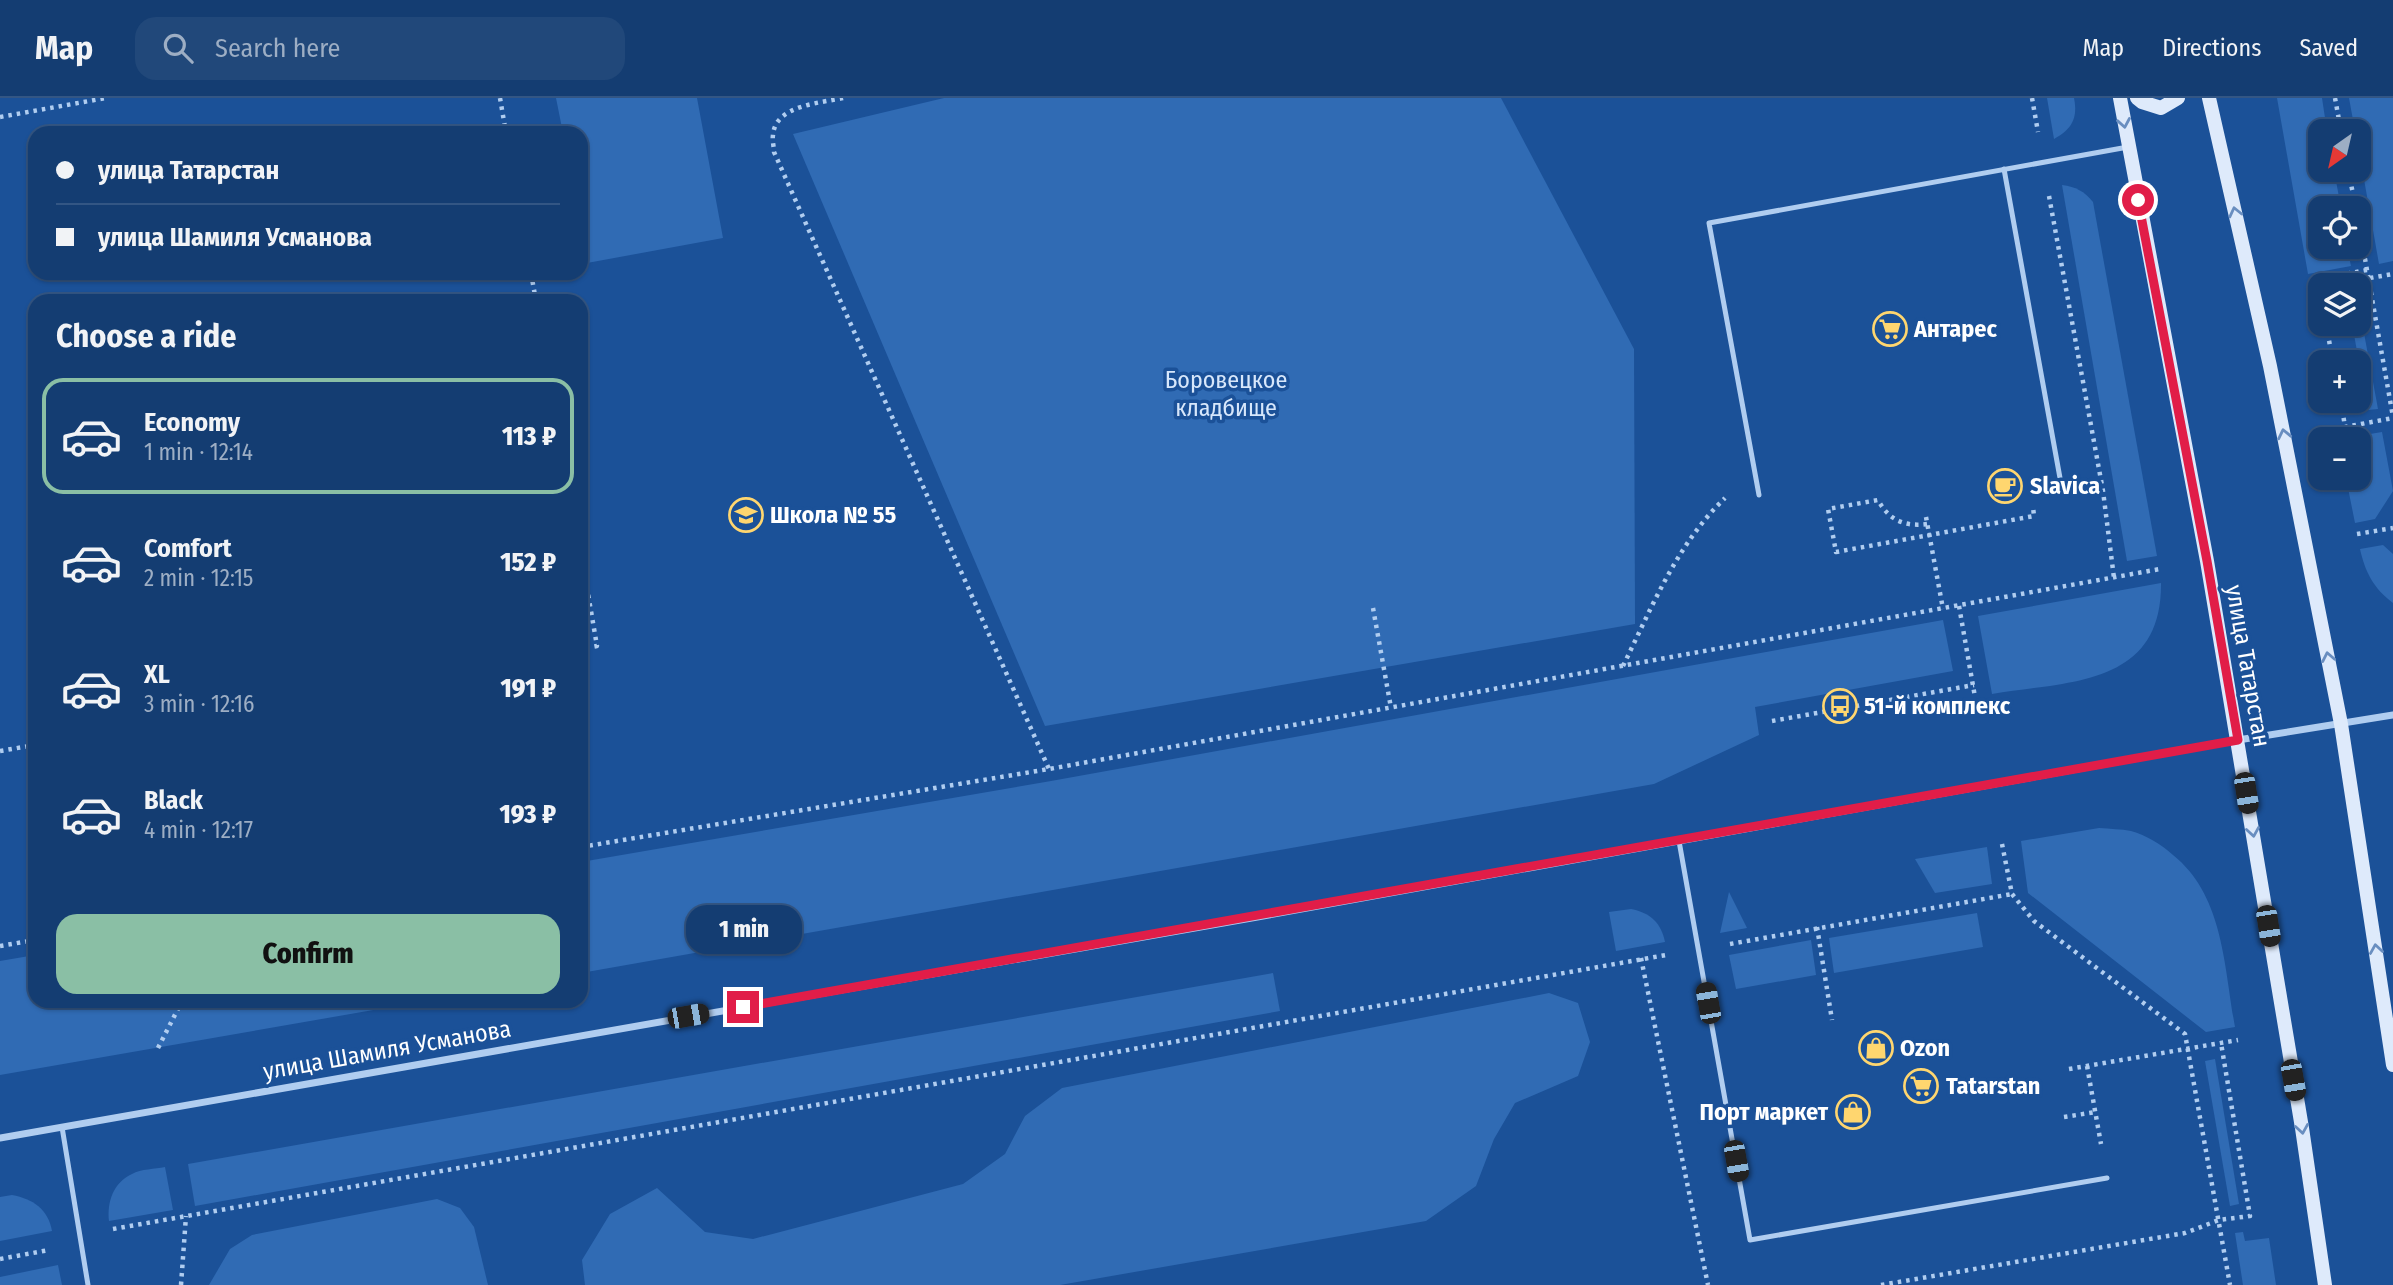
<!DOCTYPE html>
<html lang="en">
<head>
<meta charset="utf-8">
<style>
  :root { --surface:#143d72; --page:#21487a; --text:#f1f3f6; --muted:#9daec4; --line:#335684; --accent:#8abfa5 }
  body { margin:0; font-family:"Fira Sans Condensed",sans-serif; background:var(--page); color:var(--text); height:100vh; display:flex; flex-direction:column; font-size:26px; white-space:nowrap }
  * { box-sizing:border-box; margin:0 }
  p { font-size:23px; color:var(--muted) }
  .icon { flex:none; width:38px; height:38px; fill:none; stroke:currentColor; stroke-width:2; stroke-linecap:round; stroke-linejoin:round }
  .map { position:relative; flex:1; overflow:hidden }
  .sheet { position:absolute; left:28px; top:196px; width:560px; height:714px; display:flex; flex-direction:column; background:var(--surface); border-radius:21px; box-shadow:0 2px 5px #0004,0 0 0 2px var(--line) }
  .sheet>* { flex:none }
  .guide { position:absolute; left:28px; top:28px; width:560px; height:154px; border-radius:21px; box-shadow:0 2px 5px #0004,0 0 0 2px var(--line); display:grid; align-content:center; height:154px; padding:0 28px; background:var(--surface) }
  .needle { width:46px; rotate:214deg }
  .fabs { position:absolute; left:2308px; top:21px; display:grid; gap:14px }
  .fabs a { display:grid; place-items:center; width:63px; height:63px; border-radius:14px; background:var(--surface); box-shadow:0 2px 5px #0004,0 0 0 2px var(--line); font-size:35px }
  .end { position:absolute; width:32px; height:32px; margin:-16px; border:9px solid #e11d48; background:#fff; box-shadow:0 0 0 4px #fff }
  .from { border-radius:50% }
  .bubble { position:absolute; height:49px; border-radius:21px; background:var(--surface); box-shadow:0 2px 5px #0004,0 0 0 2px var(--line); font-size:23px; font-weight:800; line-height:49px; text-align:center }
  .car { position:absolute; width:21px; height:42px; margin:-21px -10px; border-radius:9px; box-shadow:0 0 5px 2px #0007; background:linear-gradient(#222 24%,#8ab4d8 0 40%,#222 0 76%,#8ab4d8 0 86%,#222 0) }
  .guide b { display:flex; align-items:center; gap:24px; height:66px; font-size:26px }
  .guide b+b { border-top:2px solid var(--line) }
  .guide i { width:18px; height:18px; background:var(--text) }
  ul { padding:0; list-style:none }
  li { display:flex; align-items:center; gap:21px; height:116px; margin:0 14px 10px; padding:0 14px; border:4px solid transparent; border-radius:21px }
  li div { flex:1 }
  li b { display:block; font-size:26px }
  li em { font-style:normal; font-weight:800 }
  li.selected { border-color:var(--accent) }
  li>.icon { width:63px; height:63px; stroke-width:1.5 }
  h2 { padding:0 28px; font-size:32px; line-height:84px }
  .primary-button { display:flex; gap:14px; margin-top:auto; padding:14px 28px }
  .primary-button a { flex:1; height:80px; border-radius:21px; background:var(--accent); color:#111; font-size:28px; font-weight:800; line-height:80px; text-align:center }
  header { display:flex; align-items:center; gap:42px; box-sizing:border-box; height:98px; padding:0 35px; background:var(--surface); border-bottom:2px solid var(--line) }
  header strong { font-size:33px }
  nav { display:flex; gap:38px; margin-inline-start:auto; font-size:24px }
  .search { width:490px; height:63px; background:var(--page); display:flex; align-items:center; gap:18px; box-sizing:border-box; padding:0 24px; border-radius:21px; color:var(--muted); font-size:26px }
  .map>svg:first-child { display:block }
  .green { fill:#306bb4 }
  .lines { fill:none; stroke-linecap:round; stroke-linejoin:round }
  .path { stroke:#b0cdf0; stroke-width:4.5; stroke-dasharray:3.5 5; stroke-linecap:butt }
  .lane { stroke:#b0cdf0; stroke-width:5 }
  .street { stroke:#b0cdf0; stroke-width:7 }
  .secondary { stroke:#deeafb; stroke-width:14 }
  .oneway { stroke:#698ec0 }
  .route { stroke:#e11d48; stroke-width:9 }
  .labels { text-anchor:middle; stroke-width:7; stroke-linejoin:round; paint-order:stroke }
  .poi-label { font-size:24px; font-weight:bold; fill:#fff; stroke:#1b5198; text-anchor:start }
  .park-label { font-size:24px; fill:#d7e7fb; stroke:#1b5198 }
  .street-label { font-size:24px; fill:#fff; stroke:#1b5198 }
</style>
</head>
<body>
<header>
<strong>Map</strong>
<div class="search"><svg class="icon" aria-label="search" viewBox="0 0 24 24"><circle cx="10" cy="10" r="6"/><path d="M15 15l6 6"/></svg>Search here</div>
<nav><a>Map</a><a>Directions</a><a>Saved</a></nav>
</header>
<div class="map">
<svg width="2393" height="1187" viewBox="0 0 2393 1187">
  <rect width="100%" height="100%" fill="#1b5198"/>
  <!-- green -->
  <g class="green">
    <path d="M556,0H697L723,140L587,165L581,134V35H563Z"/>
    <path d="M944,0H1501L1634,251L1635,526L1045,628L793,36Z"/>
    <path d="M2047,0H2074C2078,20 2072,31 2054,41Z"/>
    <path d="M2277,0H2322L2327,33H2320V72H2334L2341,110H2320V149H2347L2351,168L2308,176Z"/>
    <path d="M2349,0H2393V163L2379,166L2359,53V33H2355Z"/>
    <path d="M2062,87C2076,89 2084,93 2093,104L2157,458L2127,463Z"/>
    <path d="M2359,208L2378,311L2368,312L2352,226H2359Z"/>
    <path d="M2382,334L2393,393L2375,421L2355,425L2346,380H2359V341H2340Z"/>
    <path d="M2383,447L2393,456V505C2374,491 2365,474 2360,451Z"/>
    <path d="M2161,485C2162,588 2069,583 1992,596L1978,518Z"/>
    <path d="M1943,522L1953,573L1755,609L1759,637L1654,686L581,875V764L1051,683Z"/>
    <path d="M2099,730C2110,731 2121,731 2131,733C2146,737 2162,747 2173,757C2224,798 2224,869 2235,929L2206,934L2028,795L2021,743Z"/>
    <path d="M1987,749L1992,786L1935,795L1915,761Z"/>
    <path d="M1729,794L1747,830L1720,835Z"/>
    <path d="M1631,811C1651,815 1661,825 1665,844L1616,853L1609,814Z"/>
    <path d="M1977,815L1983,849L1834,875L1829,840Z"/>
    <path d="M1811,842L1816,877L1736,891L1729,857Z"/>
    <path d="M35,857V903H425L0,977V863Z"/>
    <path d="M1273,875L1280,913L195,1108L188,1066Z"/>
    <path d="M1549,895L1578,905L1590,944L1578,978L1515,1005L1494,1041L1476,1088L1426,1123L1060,1187H585L582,1162L610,1116L657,1090L705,1134L753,1141L963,1086L1005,1056L1025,1018L1062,990Z"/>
    <path d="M2215,961L2239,1106L2230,1108L2205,963Z"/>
    <path d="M165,1069L173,1112L109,1123C107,1104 113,1085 132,1076C141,1071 155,1071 165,1069Z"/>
    <path d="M12,1097C33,1101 48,1111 52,1133L0,1143V1099Z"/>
    <path d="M437,1101L460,1110L474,1129L488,1187H209L230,1151L252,1137Z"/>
    <path d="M2243,1134L2245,1143L2269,1140L2276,1187H2243L2235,1135Z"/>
    <path d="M58,1167L62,1187H0V1179Z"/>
  </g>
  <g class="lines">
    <!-- path -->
    <g class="path">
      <path d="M500,0L506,35"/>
      <path d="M843,0C821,5 775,7 773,37C772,42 774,49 774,54L1049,671"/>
      <path d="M2032,0L2038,34"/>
      <path d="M2335,0L2341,33"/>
      <path d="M0,19L106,0"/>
      <path d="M2348,72L2356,110"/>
      <path d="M2049,98L2103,393L2114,480"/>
      <path d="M2359,127L2393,319"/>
      <path d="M531,175L536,203"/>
      <path d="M2370,180L2393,176"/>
      <path d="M2320,194L2318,181L2367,172"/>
      <path d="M2326,226L2333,264"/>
      <path d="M2341,303L2345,329L2393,320"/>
      <path d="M1926,419L1943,511"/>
      <path d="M1927,426C1904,429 1889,422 1878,402L1828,411L1836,454L2034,418L2033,409"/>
      <path d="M2357,436L2393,430"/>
      <path d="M581,455L597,548L581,551"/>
      <path d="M1959,508L1975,599"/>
      <path d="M1373,510L1391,610"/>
      <path d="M1623,568C1652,509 1677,446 1725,400"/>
      <path d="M1772,623L1974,587"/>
      <path d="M0,653L35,647"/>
      <path d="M2002,746L2012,796L2034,823L2185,936L2230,1187"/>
      <path d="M581,749L1049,671L2160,471"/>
      <path d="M1817,829L1832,922"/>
      <path d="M1730,846L2012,796"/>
      <path d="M0,848L35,842"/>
      <path d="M1641,860L1708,1187"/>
      <path d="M158,950L182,903"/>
      <path d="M2087,968L2101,1046"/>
      <path d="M2069,971L2238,942"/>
      <path d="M2064,1019L2096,1014"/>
      <path d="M113,1131L1666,857"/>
      <path d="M0,1161L49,1152"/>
      <path d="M181,1187L186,1118"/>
      <path d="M1881,1187L2185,1135L2219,1122L2250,1118L2221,945"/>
    </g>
    <!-- lane -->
    <g class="lane">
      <path d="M2004,71L2062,391"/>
      <path d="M1759,397L1709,125L2128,49"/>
      <path d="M1679,743L1750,1142L2107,1080"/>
      <path d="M62,1029L88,1187"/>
    </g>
    <!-- street -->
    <path class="street" d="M0,1040L1263,818L2238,642L2393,617"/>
    <!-- secondary -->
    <g class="secondary">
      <path d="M2120,0L2207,463L2302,1030L2325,1187"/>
      <path d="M2137,0L2142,4L2161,10L2178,0"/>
      <path d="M2209,0L2270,268L2341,626L2393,967"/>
    </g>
  </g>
  <!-- one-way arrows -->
  <defs><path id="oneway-chevron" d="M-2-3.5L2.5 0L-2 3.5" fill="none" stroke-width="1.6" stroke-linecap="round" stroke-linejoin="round" transform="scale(1.75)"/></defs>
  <g class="oneway">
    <use href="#oneway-chevron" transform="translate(2124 25) rotate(80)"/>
    <use href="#oneway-chevron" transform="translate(2235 114) rotate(-103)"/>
    <use href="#oneway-chevron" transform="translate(2284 336) rotate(-102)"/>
    <use href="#oneway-chevron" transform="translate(2328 559) rotate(-101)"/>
    <use href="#oneway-chevron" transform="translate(2253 734) rotate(81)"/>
    <use href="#oneway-chevron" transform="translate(2376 851) rotate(-99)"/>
    <use href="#oneway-chevron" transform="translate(2302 1031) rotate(81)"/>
  </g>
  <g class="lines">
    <!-- route -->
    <path class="route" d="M743,909L2238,642L2207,463L2138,102"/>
  </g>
  <!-- icons -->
  <defs>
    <g id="supermarket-ring" transform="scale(1.75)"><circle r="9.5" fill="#1b5198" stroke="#ffd66f" stroke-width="1.5"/><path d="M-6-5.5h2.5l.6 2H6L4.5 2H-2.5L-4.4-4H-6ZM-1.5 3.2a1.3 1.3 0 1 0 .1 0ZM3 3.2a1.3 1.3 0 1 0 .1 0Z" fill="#ffd66f"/></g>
    <g id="cafe-ring" transform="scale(1.75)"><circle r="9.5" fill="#1b5198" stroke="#ffd66f" stroke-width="1.5"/><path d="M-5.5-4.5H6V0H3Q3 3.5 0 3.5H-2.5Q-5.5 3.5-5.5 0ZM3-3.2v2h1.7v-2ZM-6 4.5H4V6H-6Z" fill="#ffd66f"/></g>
    <g id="school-ring" transform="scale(1.75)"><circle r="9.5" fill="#1b5198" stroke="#ffd66f" stroke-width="1.5"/><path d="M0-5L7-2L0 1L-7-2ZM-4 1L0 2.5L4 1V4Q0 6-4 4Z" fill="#ffd66f"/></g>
    <g id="bus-ring" transform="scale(1.75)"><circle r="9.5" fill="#1b5198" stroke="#ffd66f" stroke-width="1.5"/><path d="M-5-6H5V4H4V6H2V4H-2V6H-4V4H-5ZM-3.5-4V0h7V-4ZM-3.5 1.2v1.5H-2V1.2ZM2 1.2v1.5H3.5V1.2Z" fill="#ffd66f"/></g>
    <g id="shop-ring" transform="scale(1.75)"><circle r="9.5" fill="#1b5198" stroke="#ffd66f" stroke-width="1.5"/><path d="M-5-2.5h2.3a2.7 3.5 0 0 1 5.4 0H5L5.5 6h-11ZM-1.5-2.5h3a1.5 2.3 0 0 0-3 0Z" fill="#ffd66f"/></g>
  </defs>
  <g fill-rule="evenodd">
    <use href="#supermarket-ring" x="1890" y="231"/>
    <use href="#cafe-ring" x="2005" y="388"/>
    <use href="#school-ring" x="746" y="417"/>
    <use href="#bus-ring" x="1840" y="608"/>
    <use href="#shop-ring" x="1876" y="950"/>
    <use href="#supermarket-ring" x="1921" y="988"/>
    <use href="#shop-ring" x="1853" y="1014"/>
  </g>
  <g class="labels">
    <!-- poi labels -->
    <g class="poi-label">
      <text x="1914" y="239">Антарес</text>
      <text x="2030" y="396">Slavica</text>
      <text x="770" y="425">Школа № 55</text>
      <text x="1864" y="616">51-й комплекс</text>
      <text x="1900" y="958">Ozon</text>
      <text x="1946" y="996">Tatarstan</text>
      <text x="1828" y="1022" text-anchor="end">Порт маркет</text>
    </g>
    <!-- park labels -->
    <g class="park-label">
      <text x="1226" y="290">Боровецкое<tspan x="1226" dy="28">кладбище</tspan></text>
    </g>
    <!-- street labels -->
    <g class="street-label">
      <text transform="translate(2248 568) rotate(80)" y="8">улица Татарстан</text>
      <text transform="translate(387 952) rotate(-10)" y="8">улица Шамиля Усманова</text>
    </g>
  </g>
</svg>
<div class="fabs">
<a><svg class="needle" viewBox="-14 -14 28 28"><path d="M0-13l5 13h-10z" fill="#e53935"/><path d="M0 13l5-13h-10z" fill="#9daec4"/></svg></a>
<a><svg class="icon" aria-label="locate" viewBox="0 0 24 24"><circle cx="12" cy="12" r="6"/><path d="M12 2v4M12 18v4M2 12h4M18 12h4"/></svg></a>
<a><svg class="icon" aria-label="layers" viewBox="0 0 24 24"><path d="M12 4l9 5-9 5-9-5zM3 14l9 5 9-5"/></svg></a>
<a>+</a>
<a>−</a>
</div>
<i class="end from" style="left:2138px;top:102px"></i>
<i class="end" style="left:743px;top:909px"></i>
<div class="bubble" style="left:686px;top:807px;width:116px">1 min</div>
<i class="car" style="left:2246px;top:695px;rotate:171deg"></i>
<i class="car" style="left:2268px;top:828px;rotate:171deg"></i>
<i class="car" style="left:1708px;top:905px;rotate:350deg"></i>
<i class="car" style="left:688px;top:918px;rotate:80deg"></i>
<i class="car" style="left:2293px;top:982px;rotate:170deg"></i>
<i class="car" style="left:1736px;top:1063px;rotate:170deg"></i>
<div class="guide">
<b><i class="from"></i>улица Татарстан</b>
<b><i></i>улица Шамиля Усманова</b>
</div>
<section class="sheet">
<h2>Choose a ride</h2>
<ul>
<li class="selected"><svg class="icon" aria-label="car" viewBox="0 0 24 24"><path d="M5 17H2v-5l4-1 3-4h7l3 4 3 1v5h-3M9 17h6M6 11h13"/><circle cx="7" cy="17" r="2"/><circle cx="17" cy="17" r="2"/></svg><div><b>Economy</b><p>1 min · 12:14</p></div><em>113 ₽</em></li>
<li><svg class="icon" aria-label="car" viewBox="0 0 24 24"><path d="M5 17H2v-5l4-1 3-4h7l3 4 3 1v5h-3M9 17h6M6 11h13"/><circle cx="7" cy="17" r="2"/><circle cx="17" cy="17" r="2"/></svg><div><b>Comfort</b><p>2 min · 12:15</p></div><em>152 ₽</em></li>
<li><svg class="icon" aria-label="car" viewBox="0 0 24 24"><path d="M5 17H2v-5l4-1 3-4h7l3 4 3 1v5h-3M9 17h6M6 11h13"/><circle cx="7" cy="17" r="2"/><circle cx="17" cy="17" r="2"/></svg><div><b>XL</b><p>3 min · 12:16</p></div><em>191 ₽</em></li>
<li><svg class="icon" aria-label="car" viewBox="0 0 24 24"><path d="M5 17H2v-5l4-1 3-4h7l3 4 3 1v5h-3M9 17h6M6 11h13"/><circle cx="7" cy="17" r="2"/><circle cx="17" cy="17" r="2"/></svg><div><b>Black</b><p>4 min · 12:17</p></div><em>193 ₽</em></li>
</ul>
<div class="primary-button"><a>Confirm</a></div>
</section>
</div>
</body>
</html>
